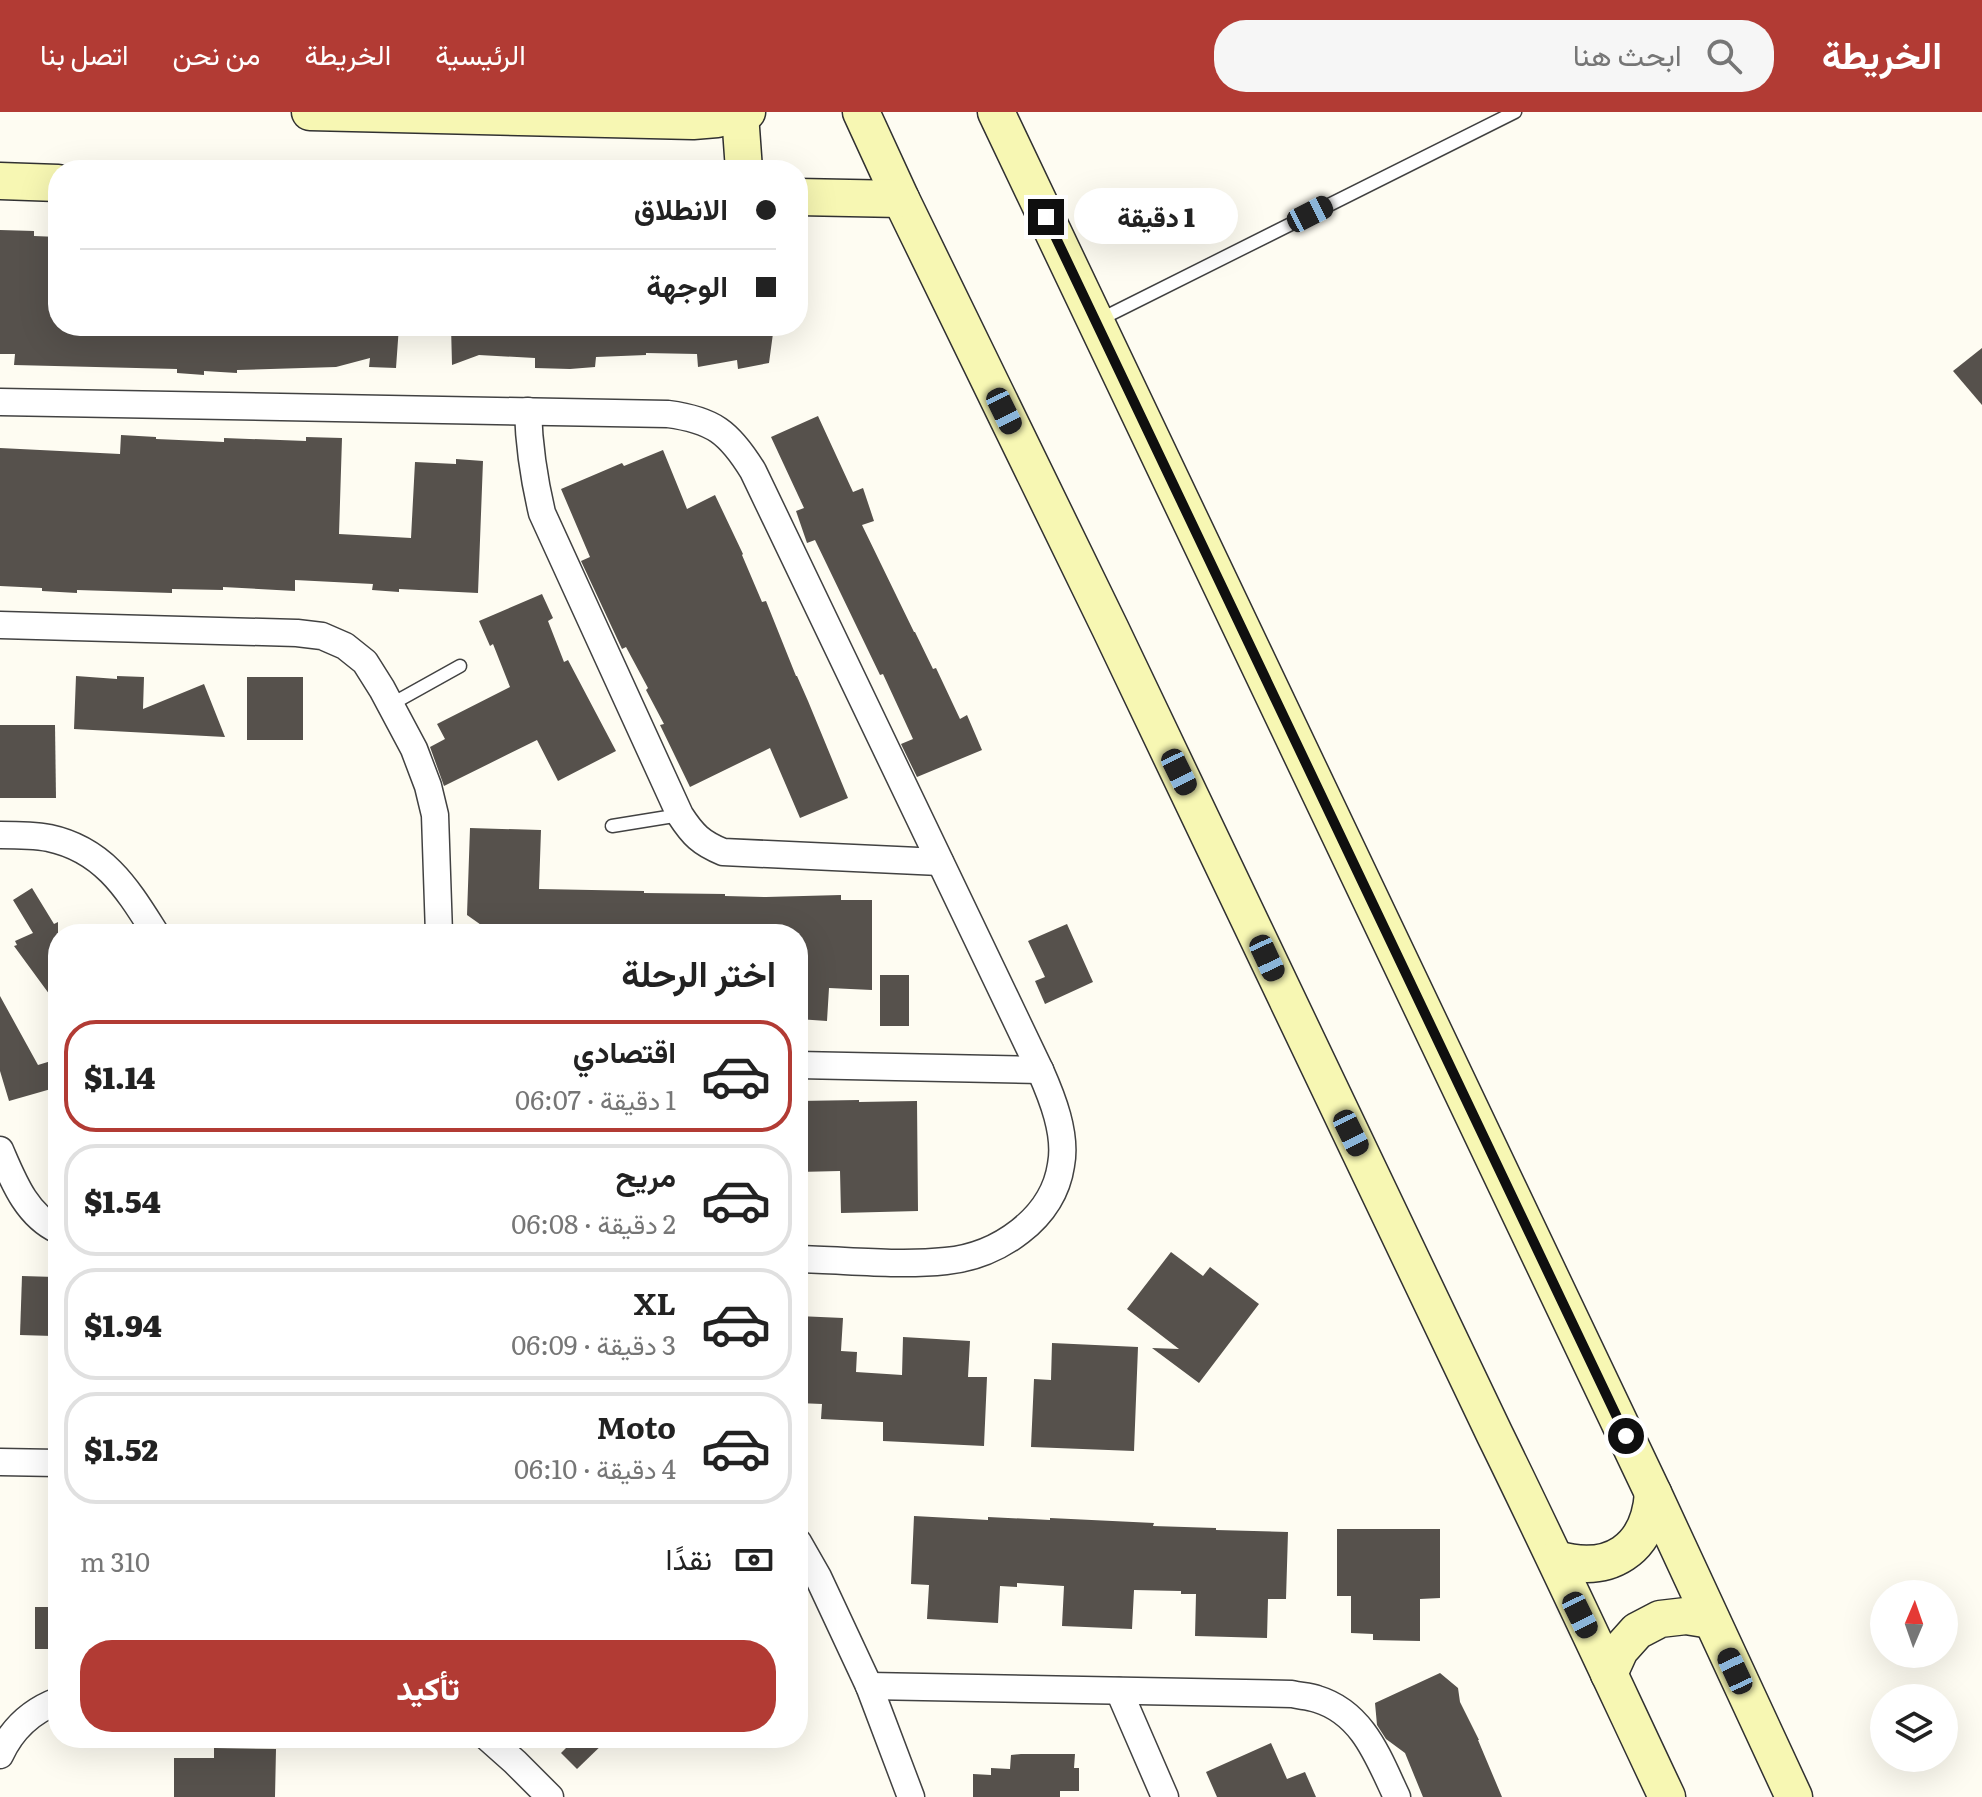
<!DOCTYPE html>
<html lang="ar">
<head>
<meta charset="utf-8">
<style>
  :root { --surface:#fff; --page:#f6f6f6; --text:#222; --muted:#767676; --line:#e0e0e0; --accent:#b23b34 }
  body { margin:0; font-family:Literata,Vazirmatn,serif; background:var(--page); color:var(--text); direction:rtl; height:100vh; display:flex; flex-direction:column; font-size:30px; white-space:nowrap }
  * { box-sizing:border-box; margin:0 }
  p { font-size:26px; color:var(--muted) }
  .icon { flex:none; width:44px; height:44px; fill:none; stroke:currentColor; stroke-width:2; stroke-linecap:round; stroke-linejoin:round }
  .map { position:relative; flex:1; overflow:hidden; direction:ltr }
  .drawer { position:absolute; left:48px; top:812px; width:760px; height:824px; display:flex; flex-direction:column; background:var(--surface); border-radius:32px; box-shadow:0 8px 32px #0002; direction:rtl }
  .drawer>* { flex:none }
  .banner { position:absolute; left:48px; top:48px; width:760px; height:176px; border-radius:32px; box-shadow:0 8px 32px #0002; direction:rtl; display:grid; align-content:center; height:176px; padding:0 32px; background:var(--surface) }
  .needle { width:52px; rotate:2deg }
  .buttons { position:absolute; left:1870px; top:1468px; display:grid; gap:16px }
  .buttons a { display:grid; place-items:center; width:88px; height:88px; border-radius:50%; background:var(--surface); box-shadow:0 8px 32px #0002; font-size:40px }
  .end { position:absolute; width:36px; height:36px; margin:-18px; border:10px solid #0f0f0f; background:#fff; box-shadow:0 0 0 4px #fff }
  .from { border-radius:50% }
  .bubble { position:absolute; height:56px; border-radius:28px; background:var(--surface); box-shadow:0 8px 32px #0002; font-size:26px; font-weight:800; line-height:56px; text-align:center; direction:rtl }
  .car { position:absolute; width:24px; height:48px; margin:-24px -12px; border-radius:10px; box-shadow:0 0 6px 2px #0007; background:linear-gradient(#222 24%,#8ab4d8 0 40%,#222 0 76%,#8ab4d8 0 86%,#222 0) }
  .banner b { display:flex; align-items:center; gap:28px; height:76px; font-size:30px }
  .banner b+b { border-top:2px solid var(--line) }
  .banner i { width:20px; height:20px; background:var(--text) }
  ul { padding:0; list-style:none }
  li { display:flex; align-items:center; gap:24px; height:112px; margin:0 16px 12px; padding:0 16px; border:4px solid var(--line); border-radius:32px }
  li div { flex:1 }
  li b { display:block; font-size:30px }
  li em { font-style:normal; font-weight:800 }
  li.active { border-color:var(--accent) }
  li>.icon { width:72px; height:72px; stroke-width:1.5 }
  h2 { padding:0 32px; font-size:36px; line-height:96px }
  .pay { display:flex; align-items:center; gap:20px; height:88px; padding:0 32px; font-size:30px }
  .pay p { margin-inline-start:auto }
  .cta { display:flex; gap:16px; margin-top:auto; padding:16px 32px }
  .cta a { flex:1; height:92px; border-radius:32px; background:var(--accent); color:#fff; font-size:32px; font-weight:800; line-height:92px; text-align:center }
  header { display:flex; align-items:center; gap:48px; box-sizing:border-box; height:112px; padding:0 40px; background:var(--accent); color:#fff }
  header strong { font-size:38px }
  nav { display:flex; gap:44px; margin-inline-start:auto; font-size:28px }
  .search { width:560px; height:72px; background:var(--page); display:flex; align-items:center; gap:20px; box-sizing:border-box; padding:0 28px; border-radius:32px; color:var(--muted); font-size:30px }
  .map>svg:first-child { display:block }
  .building { fill:#56514c }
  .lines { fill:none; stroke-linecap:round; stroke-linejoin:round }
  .lane-casing { stroke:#424242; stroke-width:15 }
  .street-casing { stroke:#424242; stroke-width:29 }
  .secondary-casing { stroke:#313131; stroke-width:39 }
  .lane { stroke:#fff; stroke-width:12 }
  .street { stroke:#fff; stroke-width:26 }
  .secondary { stroke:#f7f7b3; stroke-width:36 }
  .route { stroke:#0f0f0f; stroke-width:10 }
</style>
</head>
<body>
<header>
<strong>الخريطة</strong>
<div class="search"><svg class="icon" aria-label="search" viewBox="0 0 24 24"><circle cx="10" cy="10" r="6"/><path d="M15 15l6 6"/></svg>ابحث هنا</div>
<nav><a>الرئيسية</a><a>الخريطة</a><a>من نحن</a><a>اتصل بنا</a></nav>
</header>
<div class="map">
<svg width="1982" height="1685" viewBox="0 0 1982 1685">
  <rect width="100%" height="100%" fill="#fefcf2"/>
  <!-- building -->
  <g class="building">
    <path d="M0,118L34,119V124L58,125V214H399L396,256L369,255L370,246L336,255L237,258V261L204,259V263L177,261V257L14,253L15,242H0Z"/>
    <path d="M451,214H774L769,251L738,257L737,248L698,255L697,242L646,241V243L596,245L595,255L570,257L535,256V246L479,243L452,253Z"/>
    <path d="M1982,236V293L1953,259Z"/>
    <path d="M818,304L853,380L863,376L874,409L862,413L914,520H915L933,557L936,556L960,607L967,603L982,638L917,665L901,632L913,627L883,562L880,563L815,428L807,431L796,399L804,396L771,325Z"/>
    <path d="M121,323L156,325V327L224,330V326L306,329V325L342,326L339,422L411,426L415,350L456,352V347L483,349L478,481L399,477V480L372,478L373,472L295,468V479L223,475V478L172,477V481L77,478V481L42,479V476L0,474V336L120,342Z"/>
    <path d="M663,338L687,397L715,383L743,442L742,443L762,490L766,489L796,564H797L808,589L848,686L800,706L770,636L690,675L660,613L664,612L646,578L648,576L626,535L622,537L581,449L590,445L561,377L622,351L624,354Z"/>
    <path d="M542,482L553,506L548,509L564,550L568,548L616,639L558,669L537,628L444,674L430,635L445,627L437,612L510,575L493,532L490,534L479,509Z"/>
    <path d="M76,564L117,567V564L144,565L143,597L204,572L225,625L74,617Z"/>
    <rect x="247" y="565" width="56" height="63"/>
    <path d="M0,613H55L56,686H0Z"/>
    <path d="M470,716L541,718L539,777L644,779V781L725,782V784L766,785L841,783V788H872V878L829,876L827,909L798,907L802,835H798V822H542V817L484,815L467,803Z"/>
    <path d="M32,776L54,812L58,810V894L14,834L17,833L15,829L33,821L13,788Z"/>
    <path d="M1067,812L1093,870L1045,892L1035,869L1045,865L1028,829Z"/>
    <rect x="880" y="863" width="29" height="51"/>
    <path d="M0,884L38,953L51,949L58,975L9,989L0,959Z"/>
    <path d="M859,988V990L917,989L918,1099L841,1101L840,1059L798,1060V989Z"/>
    <path d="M1171,1140L1203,1164L1210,1155L1259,1192L1199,1271L1152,1236L1179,1237L1127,1197Z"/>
    <path d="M22,1164L55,1165L53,1224L20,1223Z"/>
    <path d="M798,1204L843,1206L841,1239L857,1240L856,1260L902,1263L903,1225L970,1229L968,1265H987L984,1334L883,1329V1310L821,1307L822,1292L798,1291Z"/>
    <path d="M1052,1231L1138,1235L1134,1339L1031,1335L1034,1267L1051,1268Z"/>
    <path d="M914,1404L988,1408V1405L1050,1408V1406L1154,1411L1153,1414L1216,1416V1418L1288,1420L1286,1487H1268L1267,1526L1195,1524L1196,1482H1181V1479L1134,1478L1132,1517L1062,1514L1064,1474L1017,1471V1475L1000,1474L998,1511L927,1507L929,1473L911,1472Z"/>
    <path d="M1337,1417H1440V1486L1420,1487V1529L1373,1528V1522L1351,1521V1484H1337Z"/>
    <rect x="35" y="1495" width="23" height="42"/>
    <path d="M1440,1561L1458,1576L1460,1590L1479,1628H1478L1502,1685H1423L1405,1641L1386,1627L1377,1613L1375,1591Z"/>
    <path d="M576,1626H609L577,1657L561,1641Z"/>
    <path d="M1271,1631L1287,1667L1305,1660L1316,1685H1217L1206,1660Z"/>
    <path d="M214,1636L276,1637L275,1685H174V1646H214Z"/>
    <path d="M1021,1642H1075L1074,1656H1079V1679H1060V1685H973V1662L991,1663V1656L1010,1657L1011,1643Z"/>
  </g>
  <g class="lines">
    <!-- lane casing -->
    <g class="lane-casing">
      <g id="lane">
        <path d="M1099,208L1515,0"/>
        <path d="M390,593L460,554"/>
        <path d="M612,714L680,703"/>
      </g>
    </g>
    <!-- street casing -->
    <g class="street-casing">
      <g id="street">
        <path d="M0,290L668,302C713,308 729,320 753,359L1040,958C1052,985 1067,1022 1061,1053C1053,1107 998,1144 946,1149C898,1154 847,1148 798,1147"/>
        <path d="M528,299C529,334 534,367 542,401L680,703C693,723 701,731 723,740L940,750"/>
        <path d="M0,513L297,521L322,524L345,534L365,550L382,577L414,637L428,674L435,703L439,822"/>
        <path d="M0,723C16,723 33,723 49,726C105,738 128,778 156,822"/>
        <path d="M798,953L1040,958"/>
        <path d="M0,1038C13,1068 26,1103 58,1118"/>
        <path d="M0,1350L58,1351"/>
        <path d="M798,1430L818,1465L869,1574L911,1685"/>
        <path d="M869,1574L1292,1582C1300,1584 1309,1584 1317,1587C1363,1601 1378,1645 1397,1685"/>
        <path d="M1119,1579L1165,1685"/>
        <path d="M488,1626L515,1650L550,1685"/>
        <path d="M0,1643C12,1617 31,1599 58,1589"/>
      </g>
    </g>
    <!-- secondary casing -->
    <g class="secondary-casing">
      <g id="secondary">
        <path d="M310,0L693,9L717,7L747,0"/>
        <path d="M861,0L901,87L1110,516L1495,1323C1554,1443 1610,1564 1667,1685"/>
        <path d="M996,0L1653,1381L1794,1685"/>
        <path d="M740,2L744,58"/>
        <path d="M0,69L58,71"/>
        <path d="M798,85L901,87"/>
        <path d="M1556,1447C1610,1463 1649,1438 1653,1381"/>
        <path d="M1609,1562L1620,1538L1637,1519L1660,1507L1686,1504L1711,1508"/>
      </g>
    </g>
    <!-- lane -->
    <use href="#lane" class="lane"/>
    <!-- street -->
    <use href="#street" class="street"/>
    <!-- secondary -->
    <use href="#secondary" class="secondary"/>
  </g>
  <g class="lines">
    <!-- route -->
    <path class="route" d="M1046,105L1626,1324"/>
  </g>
</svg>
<div class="buttons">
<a><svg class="needle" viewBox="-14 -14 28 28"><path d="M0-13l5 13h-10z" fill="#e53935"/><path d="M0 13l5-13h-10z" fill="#767676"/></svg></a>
<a><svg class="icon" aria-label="layers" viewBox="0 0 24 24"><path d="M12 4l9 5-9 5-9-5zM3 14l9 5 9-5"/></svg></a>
</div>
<i class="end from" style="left:1626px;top:1324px"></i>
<i class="end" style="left:1046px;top:105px"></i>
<div class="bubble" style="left:1074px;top:76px;width:164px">1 دقيقة</div>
<i class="car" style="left:1310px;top:102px;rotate:63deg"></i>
<i class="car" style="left:1004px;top:299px;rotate:154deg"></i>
<i class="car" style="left:1179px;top:660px;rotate:154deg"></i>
<i class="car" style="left:1267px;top:846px;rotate:155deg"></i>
<i class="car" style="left:1351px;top:1021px;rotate:154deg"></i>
<i class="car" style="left:1580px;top:1503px;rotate:154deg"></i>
<i class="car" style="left:1735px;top:1559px;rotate:335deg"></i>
<div class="banner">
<b><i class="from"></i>الانطلاق</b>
<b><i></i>الوجهة</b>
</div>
<section class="drawer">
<h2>اختر الرحلة</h2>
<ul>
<li class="active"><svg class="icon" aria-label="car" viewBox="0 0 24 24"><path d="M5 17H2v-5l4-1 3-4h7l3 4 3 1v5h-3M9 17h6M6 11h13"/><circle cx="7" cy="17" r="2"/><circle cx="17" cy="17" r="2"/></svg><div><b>اقتصادي</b><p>1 دقيقة · 06:07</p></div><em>$1.14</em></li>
<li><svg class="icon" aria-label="car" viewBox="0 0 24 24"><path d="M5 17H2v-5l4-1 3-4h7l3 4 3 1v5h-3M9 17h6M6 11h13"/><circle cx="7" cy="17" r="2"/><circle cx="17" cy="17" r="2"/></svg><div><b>مريح</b><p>2 دقيقة · 06:08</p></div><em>$1.54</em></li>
<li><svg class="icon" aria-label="car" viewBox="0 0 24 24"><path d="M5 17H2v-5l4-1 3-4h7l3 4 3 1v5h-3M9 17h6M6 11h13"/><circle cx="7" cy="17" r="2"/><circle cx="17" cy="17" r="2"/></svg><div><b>XL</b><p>3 دقيقة · 06:09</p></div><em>$1.94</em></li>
<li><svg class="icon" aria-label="car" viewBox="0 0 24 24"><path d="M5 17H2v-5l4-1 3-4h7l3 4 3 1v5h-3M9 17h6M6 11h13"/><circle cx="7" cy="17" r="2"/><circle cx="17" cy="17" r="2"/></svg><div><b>Moto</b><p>4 دقيقة · 06:10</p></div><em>$1.52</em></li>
</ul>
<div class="pay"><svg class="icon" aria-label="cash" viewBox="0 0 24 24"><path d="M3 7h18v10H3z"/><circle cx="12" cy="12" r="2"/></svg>نقدًا<p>310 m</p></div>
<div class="cta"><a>تأكيد</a></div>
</section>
</div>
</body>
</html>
